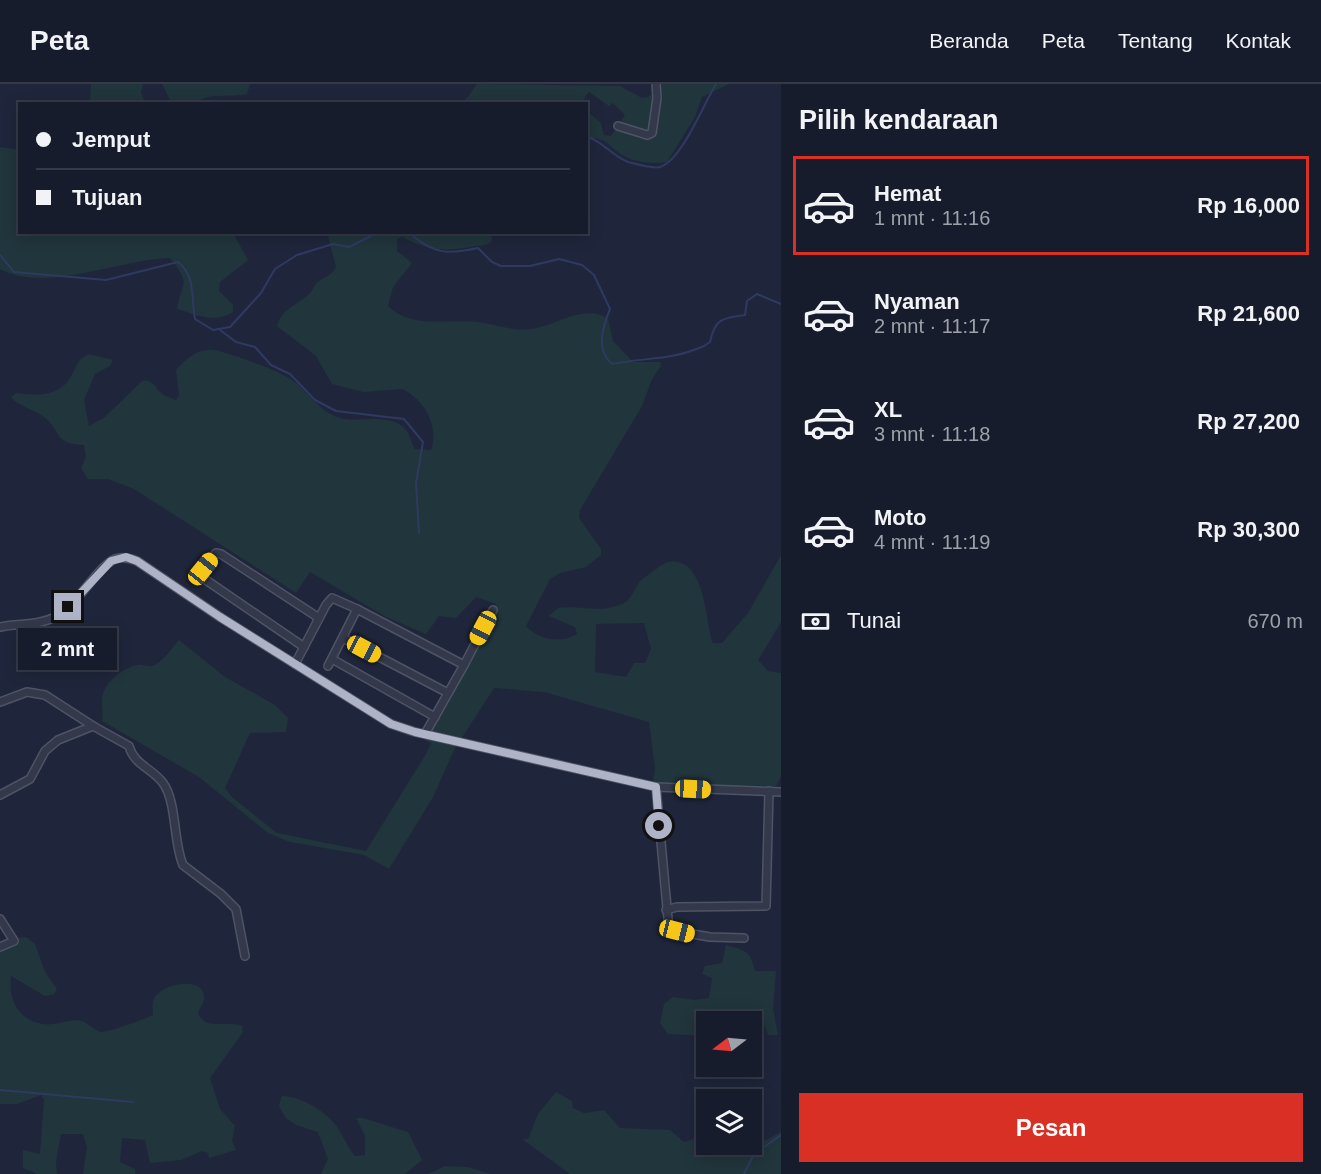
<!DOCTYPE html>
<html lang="id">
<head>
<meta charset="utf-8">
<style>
  :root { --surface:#171c2c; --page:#202534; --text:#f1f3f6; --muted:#9ea1a9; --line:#363a48; --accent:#d93025 }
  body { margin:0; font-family:Helvetica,sans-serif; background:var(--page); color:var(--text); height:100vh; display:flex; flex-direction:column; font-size:22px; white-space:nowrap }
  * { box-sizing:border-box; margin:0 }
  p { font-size:20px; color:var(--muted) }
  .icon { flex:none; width:33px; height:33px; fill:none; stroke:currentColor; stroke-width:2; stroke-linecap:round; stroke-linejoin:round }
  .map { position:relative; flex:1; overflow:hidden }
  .drawer { display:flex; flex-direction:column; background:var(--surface); width:540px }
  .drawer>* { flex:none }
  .guide { position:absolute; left:18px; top:18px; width:570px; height:132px; border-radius:0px; box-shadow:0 3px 15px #0003,0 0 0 2px var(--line); display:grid; align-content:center; height:132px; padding:0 18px; background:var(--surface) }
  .needle { width:39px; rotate:254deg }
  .controls { position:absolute; left:696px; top:927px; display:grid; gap:12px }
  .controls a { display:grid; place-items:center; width:66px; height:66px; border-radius:0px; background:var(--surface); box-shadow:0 3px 15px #0003,0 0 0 2px var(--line); font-size:30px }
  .end { position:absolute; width:27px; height:27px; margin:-14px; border:8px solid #aeb3c8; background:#111; box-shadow:0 0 0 3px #111 }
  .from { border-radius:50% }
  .bubble { position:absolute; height:42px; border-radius:0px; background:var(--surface); box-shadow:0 3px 15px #0003,0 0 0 2px var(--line); font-size:20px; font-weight:700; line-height:42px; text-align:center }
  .car { position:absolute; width:18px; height:36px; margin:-18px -9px; border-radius:8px; box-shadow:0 0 4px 2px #0007; background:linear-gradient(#f5c518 24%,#345 0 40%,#f5c518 0 76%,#345 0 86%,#f5c518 0) }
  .guide b { display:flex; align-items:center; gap:21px; height:57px; font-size:22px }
  .guide b+b { border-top:2px solid var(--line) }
  .guide i { width:15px; height:15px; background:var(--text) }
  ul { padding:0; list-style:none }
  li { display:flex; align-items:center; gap:18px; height:99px; margin:0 12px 9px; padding:0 6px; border:3px solid transparent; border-radius:0px }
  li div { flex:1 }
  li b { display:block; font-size:22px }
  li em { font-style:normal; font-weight:700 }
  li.current { border-color:var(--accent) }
  li>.icon { width:54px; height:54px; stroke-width:1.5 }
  h2 { padding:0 18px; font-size:27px; line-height:72px }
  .pay { display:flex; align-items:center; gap:15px; height:66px; padding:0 18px; font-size:22px }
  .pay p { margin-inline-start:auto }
  .cta { display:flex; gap:12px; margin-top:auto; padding:12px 18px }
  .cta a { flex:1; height:69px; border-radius:0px; background:var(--accent); color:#fff; font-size:24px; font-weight:700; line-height:69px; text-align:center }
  header { display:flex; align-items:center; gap:36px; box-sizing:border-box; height:84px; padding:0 30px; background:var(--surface); border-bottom:2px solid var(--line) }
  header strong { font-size:28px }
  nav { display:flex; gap:33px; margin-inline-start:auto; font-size:21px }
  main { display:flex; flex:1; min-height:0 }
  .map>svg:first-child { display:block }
  .green { fill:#21353c; fill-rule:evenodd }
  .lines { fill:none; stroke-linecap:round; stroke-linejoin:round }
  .stream { stroke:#2e3a60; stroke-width:2 }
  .street-casing { stroke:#4e5366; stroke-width:10 }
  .street { stroke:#33394b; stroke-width:7 }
  .route { stroke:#aeb3c8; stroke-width:8 }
</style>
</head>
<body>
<header>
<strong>Peta</strong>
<nav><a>Beranda</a><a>Peta</a><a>Tentang</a><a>Kontak</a></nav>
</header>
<main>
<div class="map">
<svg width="781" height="1090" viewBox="0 0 781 1090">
  <rect width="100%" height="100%" fill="#1f263b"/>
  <!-- green -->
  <g class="green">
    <path d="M91,0H143L141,8L145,19H90Z"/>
    <path d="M162,0H250L247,10C232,14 207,8 197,19L172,20Z"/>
    <path d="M477,0L620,2L642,14L648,13L653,9L654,0H729L702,13L695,33L667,78C652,80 637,79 624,72C607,62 609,54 587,54V27L601,39L604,51L611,52L625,31L613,19L609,22L589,8L581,19L459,20L467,14Z"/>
    <path d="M0,63L19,66L20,148L233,149L248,176L220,198L219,207L233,221V228C214,240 198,231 177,225C182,196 192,202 170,174C119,175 46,210 0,185Z"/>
    <path d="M318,149H491L492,157C485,163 478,161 470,163C443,168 427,166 402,153L397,155V167L412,179L393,203L388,222C411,245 448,235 477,238C497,240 512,248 532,245C557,241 585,219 608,235L613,257L633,278H660L661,282L652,295L642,322L580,426L579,434L601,465V471L586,483L560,489L550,495L526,542C539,556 561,560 577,550L575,543L549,532L558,524C580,521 600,530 622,520C634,515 635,499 645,493C652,489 661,480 668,478C706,472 705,537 713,559H722L748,529L781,471V538L758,576L768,587L781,589V692L776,702L653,699L655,684L649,638L544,608L494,604L454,666L433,713L389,785L364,771L290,758L268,749L199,693L102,637C104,628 100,617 103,610C107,596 124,583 138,581C142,580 147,583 152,582C162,579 172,564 179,556L225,593L275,621L288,634L286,648L250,649L225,704L233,714L277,749L366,767L426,670L431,659L425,656L438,636L496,520L476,513L456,534L439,532L426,550L386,533L310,488L296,509L134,405L108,395H88L81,384L86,373L84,361C53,360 62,347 44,333C33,325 20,323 11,313L16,309C37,312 60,313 71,292C77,282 78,274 89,270L113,276L110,282L95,290L84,316L89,342L105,333L142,297C154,295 154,303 162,310C166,313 172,314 176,316L179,311L176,286C185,276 196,265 211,266C224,266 282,288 292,296C308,308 316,323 334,332C355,342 386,326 405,345C410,350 411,359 415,365L431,366C440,343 424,315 402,305L364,308L332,300L316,272L277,242C283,223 297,222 310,209C313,206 314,201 318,198C325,192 332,192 336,183L328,152ZM644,539L651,565L645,579H634L626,593L595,588L596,540Z"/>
    <path d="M26,853L35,860L45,888L57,905L54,910L45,912L11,892C8,913 16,933 38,939C50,943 64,937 76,936C87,936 91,945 100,948C107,949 145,935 153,931C153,927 152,921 153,917C159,899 207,890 204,916C203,920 199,925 198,929C206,948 227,935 242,942L243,948L210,994L220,1025L235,1042L232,1057L236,1066L209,1074L208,1069L202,1067L181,1076L150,1079L145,1056L122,1054L120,1078L135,1085V1090H83L87,1063L83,1050H61L56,1077L57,1090H37L23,1084V1066L40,1070L44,1016L41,1011L17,1020H0V864L15,854Z"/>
    <path d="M726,861C746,867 750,866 755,887H776L773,924L778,951H768L765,942L752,943V938H706V952L668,950L660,939L664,920L673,913L694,916L709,914L712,894L702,890L705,882L722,879Z"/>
    <path d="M556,1008L572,1017L573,1024L584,1029L604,1026L620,1044L670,1046L684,1058L706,1051V1060H752V1052L766,1056L781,1048V1090H570L522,1055H528L538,1030Z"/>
    <path d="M282,1012C303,1013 326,1027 338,1044C344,1054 348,1063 355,1072L365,1071V1052L356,1034H363L408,1048L422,1076L405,1090H321L328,1075L318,1048L296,1041L286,1034L279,1022Z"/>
    <path d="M445,1082L468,1083L490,1090H428Z"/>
  </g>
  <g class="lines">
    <!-- stream -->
    <g class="stream">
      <path d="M586,55L589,53C603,59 615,73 628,78C636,80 652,85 660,83C682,76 703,21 716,0"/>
      <path d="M408,148C434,170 446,171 478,164L492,178L501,182H530L559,175L582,181L594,191L610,225C603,242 595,266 612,280C647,273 670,277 704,262L710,258C715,234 723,234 745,231L747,217L757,210L781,220"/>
      <path d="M0,171L14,188L106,196L178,178C196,192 191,214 195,235L213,246L230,243L261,209L275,185L297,171L333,160L349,163L379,148"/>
      <path d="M220,246L236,258L255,263L271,281L290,290L315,316L336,327L404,335L423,358L416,399L419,449"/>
      <path d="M0,1006L133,1018"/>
      <path d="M744,1090L754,1070L781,1051"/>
    </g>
    <!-- street casing -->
    <g class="street-casing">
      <g id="street">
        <path d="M618,42L647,51L652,49L657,14L656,0"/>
        <path d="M0,543C18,539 38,542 55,533C78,521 97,483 115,475C123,472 130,474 137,477L220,533L391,640L415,648L656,703L781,708"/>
        <path d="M343,554L448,609"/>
        <path d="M304,563L203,494V485L216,469L221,470L319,534"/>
        <path d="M332,575L435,633"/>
        <path d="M295,580L326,521L332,514L357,525"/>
        <path d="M464,581L493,526"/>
        <path d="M328,582L357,525L464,581L425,650"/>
        <path d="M0,618L27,608L45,611L93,642"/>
        <path d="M656,703L669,846L710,853L744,854"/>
        <path d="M0,711L30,695L45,667L58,656L93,642L129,662C134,681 152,684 163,699C177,718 173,758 183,781L221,810L236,825L245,872"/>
        <path d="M666,826L677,823L766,822L769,707"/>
        <path d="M0,835L14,857L0,863"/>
      </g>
    </g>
    <!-- street -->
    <use href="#street" class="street"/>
  </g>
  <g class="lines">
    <!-- route -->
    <path class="route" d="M68,523L111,477L126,473L137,477L220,533L391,640L415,648L656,703L659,742"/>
  </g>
</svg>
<div class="controls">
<a><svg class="needle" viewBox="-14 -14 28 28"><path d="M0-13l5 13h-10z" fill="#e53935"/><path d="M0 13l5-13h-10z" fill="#9ea1a9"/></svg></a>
<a><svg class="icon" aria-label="layers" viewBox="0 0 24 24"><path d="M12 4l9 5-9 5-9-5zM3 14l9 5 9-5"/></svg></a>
</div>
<i class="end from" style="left:659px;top:742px"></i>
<i class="end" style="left:68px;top:523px"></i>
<div class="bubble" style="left:18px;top:544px;width:99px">2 mnt</div>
<i class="car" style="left:203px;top:485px;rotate:39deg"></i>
<i class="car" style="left:483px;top:544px;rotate:208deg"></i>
<i class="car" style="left:364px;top:565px;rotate:118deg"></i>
<i class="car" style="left:693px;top:705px;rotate:93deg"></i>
<i class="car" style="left:677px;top:847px;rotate:104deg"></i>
<div class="guide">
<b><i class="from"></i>Jemput</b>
<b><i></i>Tujuan</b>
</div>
</div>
<section class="drawer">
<h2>Pilih kendaraan</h2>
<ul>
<li class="current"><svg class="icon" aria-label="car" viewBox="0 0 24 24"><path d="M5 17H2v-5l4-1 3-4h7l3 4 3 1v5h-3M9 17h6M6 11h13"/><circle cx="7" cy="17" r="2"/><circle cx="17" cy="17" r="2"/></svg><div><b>Hemat</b><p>1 mnt · 11:16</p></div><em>Rp 16,000</em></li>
<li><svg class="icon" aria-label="car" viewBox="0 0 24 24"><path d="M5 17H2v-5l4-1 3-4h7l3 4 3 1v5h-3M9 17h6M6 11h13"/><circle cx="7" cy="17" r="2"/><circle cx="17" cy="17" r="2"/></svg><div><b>Nyaman</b><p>2 mnt · 11:17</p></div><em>Rp 21,600</em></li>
<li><svg class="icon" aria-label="car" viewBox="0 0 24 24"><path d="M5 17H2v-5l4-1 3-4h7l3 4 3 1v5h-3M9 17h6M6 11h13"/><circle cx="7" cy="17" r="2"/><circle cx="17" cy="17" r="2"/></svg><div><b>XL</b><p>3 mnt · 11:18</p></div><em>Rp 27,200</em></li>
<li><svg class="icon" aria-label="car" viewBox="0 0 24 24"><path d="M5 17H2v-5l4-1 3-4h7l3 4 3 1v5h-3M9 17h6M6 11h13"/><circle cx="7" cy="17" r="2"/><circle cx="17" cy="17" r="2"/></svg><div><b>Moto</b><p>4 mnt · 11:19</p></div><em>Rp 30,300</em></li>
</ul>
<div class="pay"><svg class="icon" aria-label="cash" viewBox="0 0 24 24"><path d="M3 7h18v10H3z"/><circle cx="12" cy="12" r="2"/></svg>Tunai<p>670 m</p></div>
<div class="cta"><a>Pesan</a></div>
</section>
</main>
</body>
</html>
